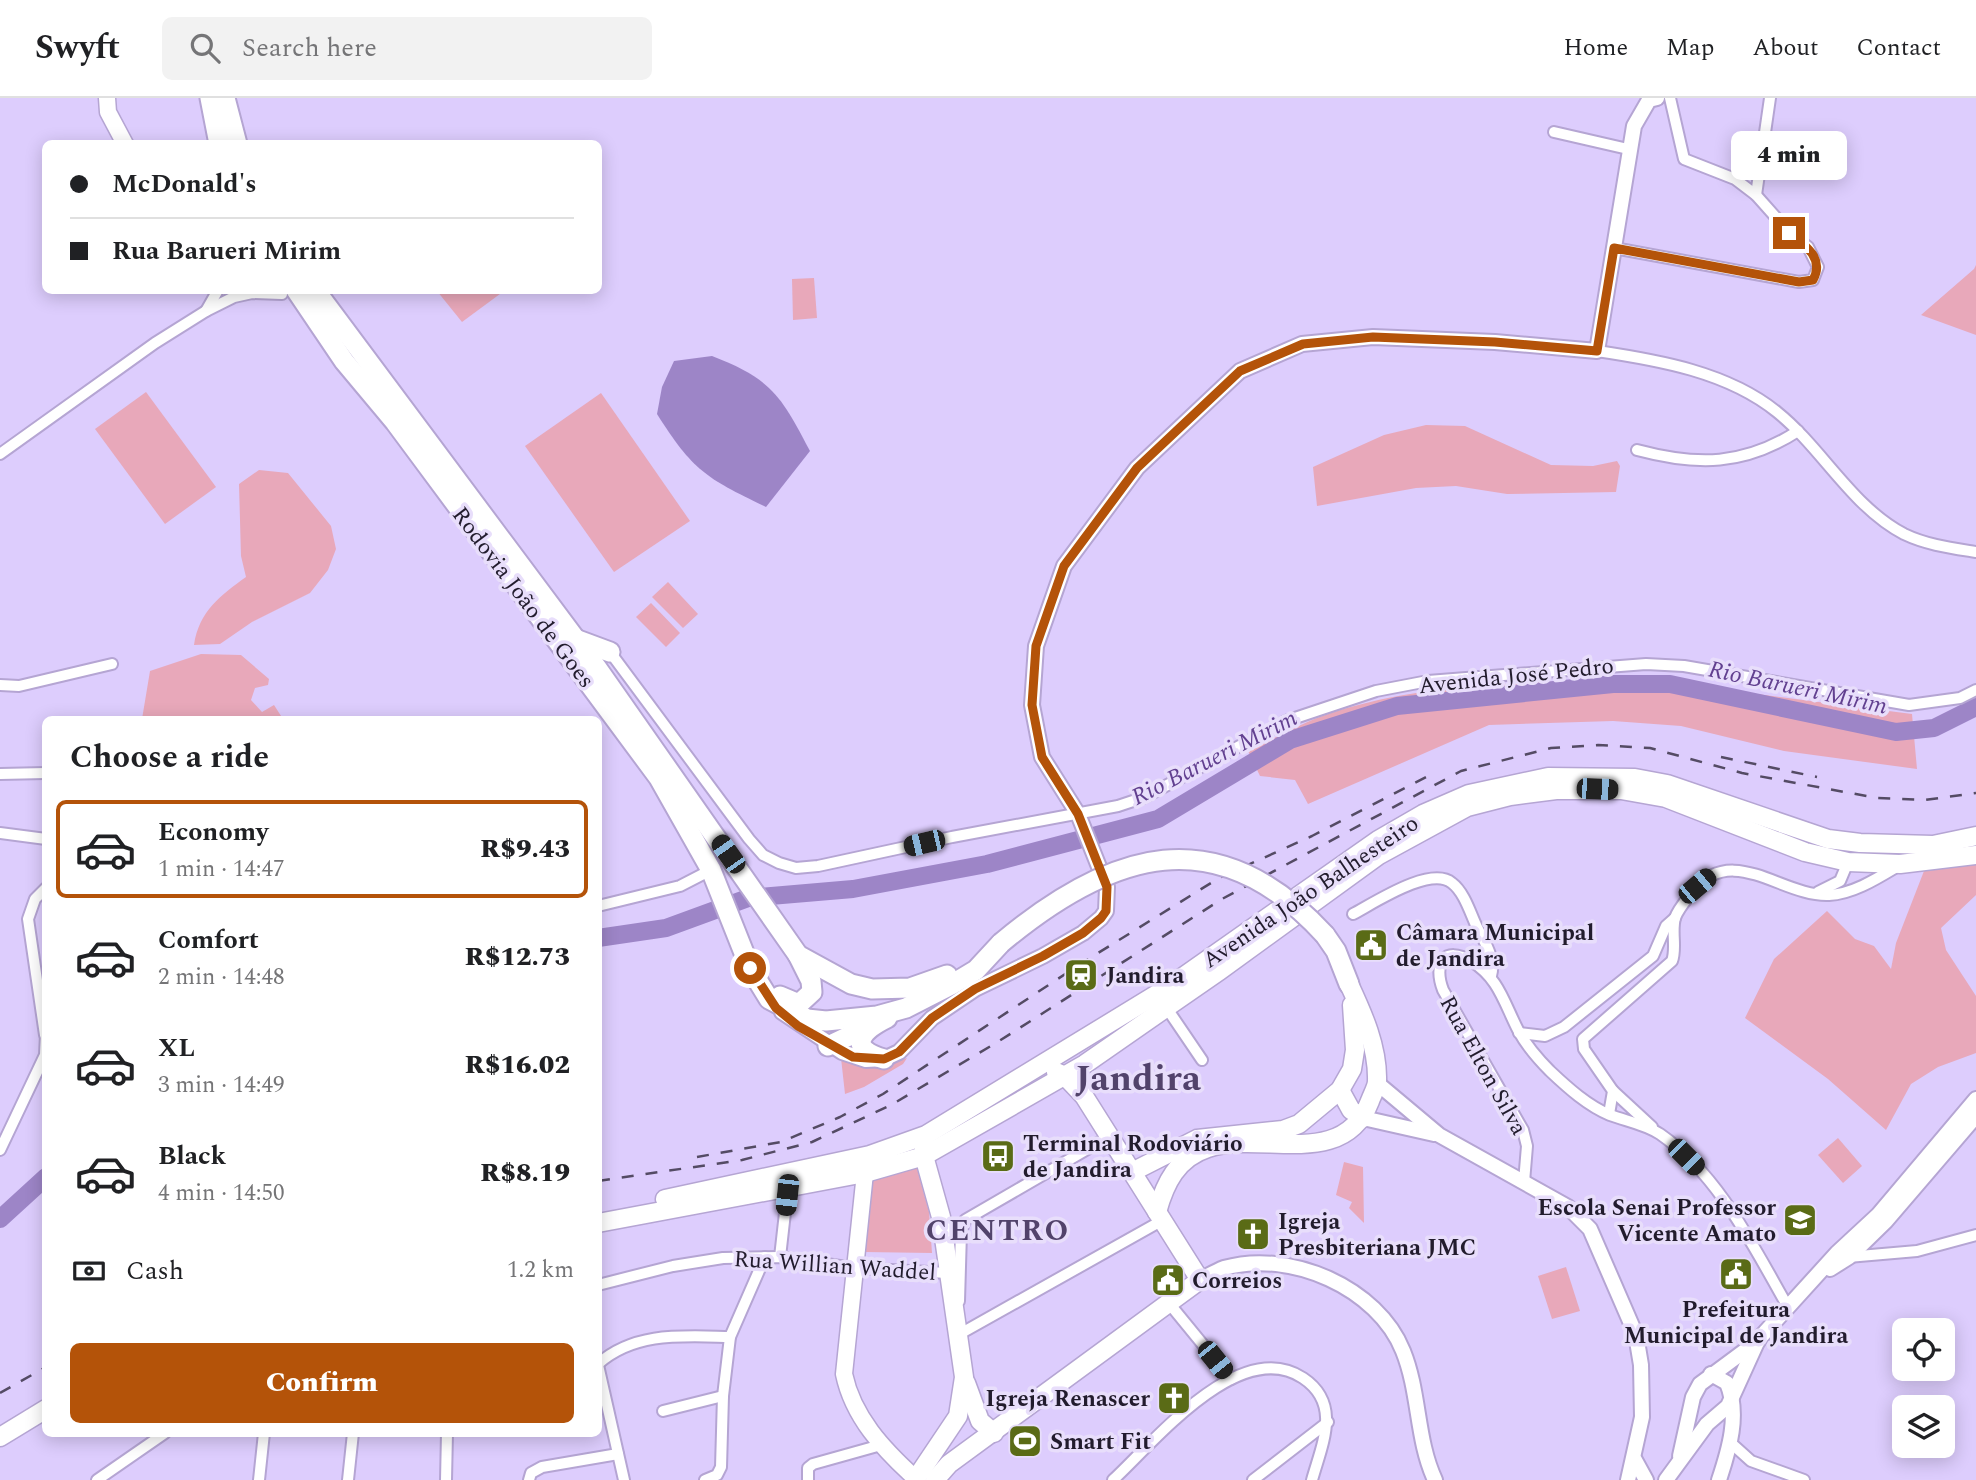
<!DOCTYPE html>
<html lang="en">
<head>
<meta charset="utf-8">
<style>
  :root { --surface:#fff; --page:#f2f2f2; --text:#202124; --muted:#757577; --line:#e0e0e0; --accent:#b45309 }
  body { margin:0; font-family:Spectral,serif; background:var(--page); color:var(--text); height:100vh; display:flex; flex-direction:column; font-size:26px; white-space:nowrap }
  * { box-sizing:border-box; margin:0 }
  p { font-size:23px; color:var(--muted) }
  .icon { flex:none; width:38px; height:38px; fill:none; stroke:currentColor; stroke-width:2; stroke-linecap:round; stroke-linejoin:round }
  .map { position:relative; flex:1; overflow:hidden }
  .panel { position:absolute; left:42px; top:618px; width:560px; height:721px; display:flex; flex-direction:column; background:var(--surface); border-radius:10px; box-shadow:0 4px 18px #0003 }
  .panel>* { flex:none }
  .banner { position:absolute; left:42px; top:42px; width:560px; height:154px; border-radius:10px; box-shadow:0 4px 18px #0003; display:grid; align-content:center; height:154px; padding:0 28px; background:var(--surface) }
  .tools { position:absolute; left:1892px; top:1220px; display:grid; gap:14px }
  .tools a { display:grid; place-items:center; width:63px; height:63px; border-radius:10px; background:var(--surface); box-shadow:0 4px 18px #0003; font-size:35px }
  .end { position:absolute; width:32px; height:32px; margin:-16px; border:9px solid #b45309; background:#fff; box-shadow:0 0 0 4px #fff }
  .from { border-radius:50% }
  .bubble { position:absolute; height:49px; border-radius:10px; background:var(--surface); box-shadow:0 4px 18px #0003; font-size:23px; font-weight:800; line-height:49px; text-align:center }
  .car { position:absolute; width:21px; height:42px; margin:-21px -10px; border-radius:9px; box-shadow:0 0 5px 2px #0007; background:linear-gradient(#222 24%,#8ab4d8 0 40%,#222 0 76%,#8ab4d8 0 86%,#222 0) }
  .banner b { display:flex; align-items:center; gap:24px; height:66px; font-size:26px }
  .banner b+b { border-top:2px solid var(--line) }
  .banner i { width:18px; height:18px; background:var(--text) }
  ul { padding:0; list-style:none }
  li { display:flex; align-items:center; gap:21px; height:98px; margin:0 14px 10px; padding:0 14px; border:4px solid transparent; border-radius:10px }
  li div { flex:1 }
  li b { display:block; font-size:26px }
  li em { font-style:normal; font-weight:800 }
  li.on { border-color:var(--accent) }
  li>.icon { width:63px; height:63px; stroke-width:1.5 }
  h2 { padding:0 28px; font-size:32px; line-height:84px }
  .pay { display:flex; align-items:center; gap:18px; height:77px; padding:0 28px; font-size:26px }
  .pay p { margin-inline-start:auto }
  .cta { display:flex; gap:14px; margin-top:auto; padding:14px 28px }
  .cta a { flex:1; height:80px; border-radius:10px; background:var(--accent); color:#fff; font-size:28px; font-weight:800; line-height:80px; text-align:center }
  header { display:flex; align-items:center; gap:42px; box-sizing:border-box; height:98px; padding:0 35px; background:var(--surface); border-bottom:2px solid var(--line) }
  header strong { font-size:33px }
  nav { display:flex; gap:38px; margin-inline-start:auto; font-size:24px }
  .search { width:490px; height:63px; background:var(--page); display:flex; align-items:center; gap:18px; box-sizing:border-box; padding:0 24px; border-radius:10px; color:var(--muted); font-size:26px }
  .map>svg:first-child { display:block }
  .green { fill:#e8a8ba }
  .water { fill:#9d85c7 }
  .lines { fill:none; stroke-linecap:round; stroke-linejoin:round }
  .river { stroke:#9d85c7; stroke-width:18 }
  .minor-casing { stroke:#b5a5d3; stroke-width:14 }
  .tertiary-casing { stroke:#b5a5d3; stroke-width:18 }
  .secondary-casing { stroke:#b5a5d3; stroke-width:19 }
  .primary-casing { stroke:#b5a5d3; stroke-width:21 }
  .trunk-casing { stroke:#b5a5d3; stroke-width:23 }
  .minor { stroke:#fff; stroke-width:10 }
  .tertiary { stroke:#fff; stroke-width:14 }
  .secondary { stroke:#fff; stroke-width:16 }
  .primary { stroke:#fff; stroke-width:18 }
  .trunk { stroke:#fff; stroke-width:19 }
  .rail { stroke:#544b64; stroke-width:2.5; stroke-dasharray:12 12; stroke-linecap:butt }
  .trunk-bridge-casing { stroke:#b5a5d3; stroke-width:23; stroke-linecap:butt }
  .trunk-bridge { stroke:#fff; stroke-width:19 }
  .route { stroke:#b45309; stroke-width:9 }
  .labels { text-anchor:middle; stroke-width:7; stroke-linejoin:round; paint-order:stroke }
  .street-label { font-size:23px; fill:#221c2d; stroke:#e8defb }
  .poi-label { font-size:23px; font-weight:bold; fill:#221c2d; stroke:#e8defb; text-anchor:start }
  .water-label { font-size:24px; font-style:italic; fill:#624090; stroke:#e8defb }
  .district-label { font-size:30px; font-weight:bold; letter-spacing:2px; fill:#52436b; stroke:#e8defb }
  .town-label { font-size:37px; font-weight:bold; fill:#52436b; stroke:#e8defb }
</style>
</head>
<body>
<header>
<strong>Swyft</strong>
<div class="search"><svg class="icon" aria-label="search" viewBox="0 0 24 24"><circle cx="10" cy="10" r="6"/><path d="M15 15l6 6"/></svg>Search here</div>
<nav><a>Home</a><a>Map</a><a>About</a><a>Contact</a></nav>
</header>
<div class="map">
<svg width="1976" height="1382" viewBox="0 0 1976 1382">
  <rect width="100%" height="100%" fill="#ddcdfd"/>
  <!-- green -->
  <g class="green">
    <path d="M1976,167V237L1921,217L1974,171Z"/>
    <path d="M814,180L817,220L793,222L792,181Z"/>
    <path d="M437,193H504L462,224Z"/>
    <path d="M146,294L216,389L165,426L95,331Z"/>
    <path d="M601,295L690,423L614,474L525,348Z"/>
    <path d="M1426,327L1465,328L1551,367L1593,368L1617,363L1620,368L1616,394L1507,396L1456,388L1416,390L1317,408L1313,369L1384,337Z"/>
    <path d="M259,372L288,375L331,428L336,451L328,472L310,495L252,524L220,546L194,547C199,513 221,497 246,479L241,458L239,386Z"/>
    <path d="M668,484L698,516L683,530L652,499Z"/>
    <path d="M651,505L680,535L666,549L636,519Z"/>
    <path d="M201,556L241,557L269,581L268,587L255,590L251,602L262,614L274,607L283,621H142L150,573Z"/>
    <path d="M1649,582L1912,616L1917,671L1784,653L1681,628L1613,623L1489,627L1308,706L1295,682L1260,678L1248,653C1275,640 1303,624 1331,615C1432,582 1544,584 1649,582Z"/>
    <path d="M1976,766V797L1941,830L1946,852L1976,898V955L1938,969L1911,986L1886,1032L1828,981L1745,920L1774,861L1827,813L1855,841L1874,848L1891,871L1896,845L1924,773Z"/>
    <path d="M841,960L882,968L907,960L903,966L864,989L845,996Z"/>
    <path d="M1838,1040L1862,1068L1843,1085L1818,1057Z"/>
    <path d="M1344,1064L1363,1069L1364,1125L1349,1110L1352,1104L1336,1097Z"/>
    <path d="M916,1067L929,1114L932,1155L864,1154L872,1078Z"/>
    <path d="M1566,1169L1580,1213L1552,1221L1538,1178Z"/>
  </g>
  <!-- water -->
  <path class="water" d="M712,258C772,281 781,298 810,353L766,409C706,380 693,373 657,316L662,289L674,263Z"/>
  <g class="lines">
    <!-- river -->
    <g class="river">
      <path d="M598,840L666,830L748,800L853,791L987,766L1158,721L1290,642L1397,608L1613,586H1670L1896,634L1934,630L1976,609"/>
      <path d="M0,1121L46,1079"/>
    </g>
    <!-- minor casing -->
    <g class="minor-casing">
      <g id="minor">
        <path d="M1554,34L1628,51"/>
        <path d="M1756,97L1770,0"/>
        <path d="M1614,150L1799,184L1813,182L1818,169L1808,149L1789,134L1756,97L1735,81L1684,61L1670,0"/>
        <path d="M206,213L218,192"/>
        <path d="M1597,253C1658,262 1728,274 1777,314C1822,350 1852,409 1904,436C1927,447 1951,450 1976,454"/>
        <path d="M1637,352C1697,368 1744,368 1798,333"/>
        <path d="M0,356L155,245L206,213L234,199L252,195L282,196"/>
        <path d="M610,554L749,741L763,757L779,765L796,770L818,768L952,739L1118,708L1145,699L1286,623L1376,593L1428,583L1646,566L1684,568L1909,607L1960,600L1976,592"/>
        <path d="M0,587L19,588L112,566"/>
        <path d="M0,676L46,675"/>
        <path d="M0,735L46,741"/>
        <path d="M1818,794L1840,783L1848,764"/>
        <path d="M598,808L680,788L711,772"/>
        <path d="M1353,816C1374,805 1431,767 1452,785C1464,794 1470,814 1476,827C1484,844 1496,859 1491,878"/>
        <path d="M1166,909L1202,962"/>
        <path d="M1519,935L1545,938L1564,929L1653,858L1666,828L1675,820"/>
        <path d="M45,937L28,821L35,801L46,790"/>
        <path d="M1613,993L1652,1029"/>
        <path d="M1609,1016L1613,993L1584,951L1583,941L1672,863C1677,850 1671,834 1675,820C1678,811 1687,801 1693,793C1733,744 1782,799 1829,797C1853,796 1878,780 1898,768"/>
        <path d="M0,1052L45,957L46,936"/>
        <path d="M1524,1084L1527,1048L1523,1032L1443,892C1433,866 1444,847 1471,863C1499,880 1504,905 1518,932C1526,947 1538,961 1550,973C1568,990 1588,1008 1610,1017C1626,1023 1645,1026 1660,1036C1719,1077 1753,1148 1788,1209"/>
        <path d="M780,1159L787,1097"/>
        <path d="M1848,1159L1917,1153L1976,1137"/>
        <path d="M598,1187L673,1168L723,1160L780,1159L853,1170L948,1175"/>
        <path d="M959,1203L961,1134L965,1122L1110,1038"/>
        <path d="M1168,1204L1231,1281"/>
        <path d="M958,1237L1163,1122"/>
        <path d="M598,1266C635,1233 684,1238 730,1239"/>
        <path d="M598,1267L624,1382"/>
        <path d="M663,1313L723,1298"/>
        <path d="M1731,1345L1751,1363L1804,1382"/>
        <path d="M97,1382L165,1335"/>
        <path d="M259,1382L264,1335"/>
        <path d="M348,1382L353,1335"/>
        <path d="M446,1382L447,1335"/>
        <path d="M529,1382L531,1375L542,1369L618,1356"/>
        <path d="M705,1382L717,1377L721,1369L723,1298L730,1239L765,1159"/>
        <path d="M808,1382V1370L813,1366L881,1347"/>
        <path d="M1113,1382C1155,1343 1240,1238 1303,1280C1342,1306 1322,1346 1312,1382"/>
        <path d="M1253,1382L1328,1324"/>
      </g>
    </g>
    <!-- tertiary casing -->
    <g class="tertiary-casing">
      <g id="tertiary">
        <path d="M782,914L842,954L866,962L884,961L899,954L932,920L975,891L1043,858L1083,835L1101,820L1106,813L1107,789L1078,716L1042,659L1032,607L1036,548L1064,468L1137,370L1240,273L1302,246L1373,239L1495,244L1597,253L1634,28L1649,2L1657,0"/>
        <path d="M1377,985L1439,1037L1568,1109L1590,1131L1636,1237L1641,1267L1642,1319L1628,1382"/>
        <path d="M1363,1020L1434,1036"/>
        <path d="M1830,1171L1849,1159L1886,1123L1976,1018"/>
        <path d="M1200,1182C1208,1178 1216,1173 1224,1170C1290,1151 1378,1190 1403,1253C1420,1295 1416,1341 1435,1382"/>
        <path d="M1711,1276L1727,1285C1740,1316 1729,1352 1719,1382"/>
        <path d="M1680,1358L1693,1299L1700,1286L1758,1243"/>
        <path d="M1635,1362L1646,1382"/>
        <path d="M1666,1382L1707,1326L1728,1308L1758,1242L1837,1155L1878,1117L1976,1001"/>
      </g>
    </g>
    <!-- secondary casing -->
    <g class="secondary-casing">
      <g id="secondary">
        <path d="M107,0L108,14L125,46"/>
        <path d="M865,1075L844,1276C853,1319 883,1351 915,1380"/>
      </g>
    </g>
    <!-- primary casing -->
    <g class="primary-casing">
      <g id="primary">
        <path d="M1340,992L1351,1012L1363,1020"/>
        <path d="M1132,1074L1197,1041L1283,1032L1299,1026L1340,992L1352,971L1355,952L1352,907"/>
        <path d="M665,1101L870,1057L926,1037L1167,890L1378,742L1423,716L1469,696L1548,679L1635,680L1667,686L1828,741L1860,745L1933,747L1976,738"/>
        <path d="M1157,1114C1165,1085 1177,1060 1208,1050C1262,1032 1343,1073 1370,1003C1372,997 1377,989 1377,983C1378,949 1363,916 1349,886"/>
        <path d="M598,1125L865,1075L924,1058L1085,966L1219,873L1379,757L1467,709L1510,698L1556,692H1621L1666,700L1805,754L1848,764L1900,766L1976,757"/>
        <path d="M966,1285L980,1323L994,1335"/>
        <path d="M0,1339L46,1311"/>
        <path d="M915,1382L958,1318L964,1279L941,1119L924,1058V1047"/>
        <path d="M935,1382L949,1366L1200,1182L1084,998L1065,978L1056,974"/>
      </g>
    </g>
    <!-- trunk casing -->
    <g class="trunk-casing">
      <g id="trunk">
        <path d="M210,0L219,46"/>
        <path d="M225,0L237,46"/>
        <path d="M296,192L344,263L395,324L659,680L711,772L750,870L769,901L807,921L826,923L877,918L906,910L951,887L976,872L1001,845"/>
        <path d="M315,192L597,570L798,857L851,886L872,891L910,890L947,877"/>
        <path d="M575,541L610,554"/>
        <path d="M1325,837L1336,853L1349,886"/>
        <path d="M780,898L799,906L812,894L811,883L798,857"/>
        <path d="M828,948L866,930"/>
        <path d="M884,961C846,950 861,933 887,920"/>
      </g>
    </g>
    <!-- minor -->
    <use href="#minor" class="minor"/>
    <!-- tertiary -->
    <use href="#tertiary" class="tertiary"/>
    <!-- secondary -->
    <use href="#secondary" class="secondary"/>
    <!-- primary -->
    <use href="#primary" class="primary"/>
    <!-- trunk -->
    <use href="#trunk" class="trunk"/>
    <!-- rail -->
    <g class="rail">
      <path d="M1721,659L1817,679"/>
      <path d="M697,1059L781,1044L840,1019L883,996L1082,865L1219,780L1312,738L1428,678"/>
      <path d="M598,1083L742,1062L812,1044L891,1007L996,945L1222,801L1461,673L1551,650L1598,647L1650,650L1742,675L1877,700L1925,702L1976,695"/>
      <path d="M0,1295L46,1269"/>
    </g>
    <!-- trunk-bridge casing -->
    <g class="trunk-bridge-casing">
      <path id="trunk-bridge" d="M1001,845C1111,753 1217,719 1325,837"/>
    </g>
    <!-- trunk-bridge -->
    <use href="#trunk-bridge" class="trunk-bridge"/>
  </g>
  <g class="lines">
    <!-- route -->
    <path class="route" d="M750,870L776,910L798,928L853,959L884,961L899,954L932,920L975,891L1043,858L1083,835L1101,820L1106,813L1107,789L1078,716L1042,659L1032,607L1036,548L1064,468L1137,370L1240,273L1303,246L1373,239L1495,244L1597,253L1614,150L1799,184L1813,182C1825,160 1805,147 1789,135"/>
  </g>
  <!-- icons -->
  <defs>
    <g id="civic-square" transform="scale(1.75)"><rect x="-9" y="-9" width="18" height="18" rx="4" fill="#5a6b16" stroke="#e8defb"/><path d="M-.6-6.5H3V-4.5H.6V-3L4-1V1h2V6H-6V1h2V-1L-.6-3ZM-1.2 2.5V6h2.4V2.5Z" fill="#fff"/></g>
    <g id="station-square" transform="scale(1.75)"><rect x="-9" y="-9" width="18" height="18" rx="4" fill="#5a6b16" stroke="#e8defb"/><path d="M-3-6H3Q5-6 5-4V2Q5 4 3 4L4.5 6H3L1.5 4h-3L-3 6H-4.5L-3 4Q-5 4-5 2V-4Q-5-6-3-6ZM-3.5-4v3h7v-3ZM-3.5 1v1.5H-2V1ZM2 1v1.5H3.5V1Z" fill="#fff"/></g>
    <g id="bus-square" transform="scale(1.75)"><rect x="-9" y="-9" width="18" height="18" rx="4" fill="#5a6b16" stroke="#e8defb"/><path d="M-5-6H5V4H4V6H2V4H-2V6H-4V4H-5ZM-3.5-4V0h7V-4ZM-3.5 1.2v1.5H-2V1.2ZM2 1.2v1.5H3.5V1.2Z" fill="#fff"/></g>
    <g id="university-square" transform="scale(1.75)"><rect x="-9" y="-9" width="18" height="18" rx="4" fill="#5a6b16" stroke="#e8defb"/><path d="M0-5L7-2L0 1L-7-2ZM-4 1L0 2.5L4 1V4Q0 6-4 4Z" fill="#fff"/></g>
    <g id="church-square" transform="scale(1.75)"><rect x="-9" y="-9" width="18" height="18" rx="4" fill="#5a6b16" stroke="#e8defb"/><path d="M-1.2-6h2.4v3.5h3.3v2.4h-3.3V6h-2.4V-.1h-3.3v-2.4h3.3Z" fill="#fff"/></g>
    <g id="stadium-square" transform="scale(1.75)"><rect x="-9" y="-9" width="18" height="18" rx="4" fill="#5a6b16" stroke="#e8defb"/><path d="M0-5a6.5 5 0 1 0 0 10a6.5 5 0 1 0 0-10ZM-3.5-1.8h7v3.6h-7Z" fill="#fff"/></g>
  </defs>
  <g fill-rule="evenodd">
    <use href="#civic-square" x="1371" y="847"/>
    <use href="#station-square" x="1081" y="877"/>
    <use href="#bus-square" x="998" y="1058"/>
    <use href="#university-square" x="1800" y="1122"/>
    <use href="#church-square" x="1253" y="1136"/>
    <use href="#civic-square" x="1736" y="1176"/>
    <use href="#civic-square" x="1168" y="1182"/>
    <use href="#church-square" x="1174" y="1300"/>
    <use href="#stadium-square" x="1025" y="1343"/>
  </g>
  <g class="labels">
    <!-- street labels -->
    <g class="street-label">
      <text transform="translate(524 499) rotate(53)" y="8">Rodovia João de Goes</text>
      <text transform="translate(1516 577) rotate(-6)" y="8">Avenida José Pedro</text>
      <text transform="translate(1310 793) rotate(-34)" y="8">Avenida João Balhesteiro</text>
      <text transform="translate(1484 967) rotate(61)" y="8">Rua Elton Silva</text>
      <text transform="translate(835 1167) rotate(4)" y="8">Rua Willian Waddel</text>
    </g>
    <!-- poi labels -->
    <g class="poi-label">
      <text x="1396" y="842">Câmara Municipal<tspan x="1396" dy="26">de Jandira</tspan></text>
      <text x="1106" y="885">Jandira</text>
      <text x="1023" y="1053">Terminal Rodoviário<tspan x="1023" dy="26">de Jandira</tspan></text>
      <text x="1776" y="1117" text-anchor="end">Escola Senai Professor<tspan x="1776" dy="26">Vicente Amato</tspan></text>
      <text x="1278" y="1131">Igreja<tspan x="1278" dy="26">Presbiteriana JMC</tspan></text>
      <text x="1192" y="1190">Correios</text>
      <text x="1736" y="1219" text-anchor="middle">Prefeitura<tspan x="1736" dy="26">Municipal de Jandira</tspan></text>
      <text x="1150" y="1308" text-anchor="end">Igreja Renascer</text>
      <text x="1050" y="1351">Smart Fit</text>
    </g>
    <!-- water labels -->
    <g class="water-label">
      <text transform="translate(1798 589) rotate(12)" y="8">Rio Barueri Mirim</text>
      <text transform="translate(1214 659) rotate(-27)" y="8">Rio Barueri Mirim</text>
    </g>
    <!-- district labels -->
    <g class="district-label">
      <text x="998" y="1142">CENTRO</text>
    </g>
    <!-- town labels -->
    <g class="town-label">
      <text x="1138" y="992">Jandira</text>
    </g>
  </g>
</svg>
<div class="tools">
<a><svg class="icon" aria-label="locate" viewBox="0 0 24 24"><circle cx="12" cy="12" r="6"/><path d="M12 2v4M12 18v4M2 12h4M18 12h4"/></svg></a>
<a><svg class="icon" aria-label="layers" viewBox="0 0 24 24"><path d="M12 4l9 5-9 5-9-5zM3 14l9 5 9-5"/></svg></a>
</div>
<i class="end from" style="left:750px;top:870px"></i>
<i class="end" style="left:1789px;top:135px"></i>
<div class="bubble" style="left:1731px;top:33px;width:116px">4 min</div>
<i class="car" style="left:1597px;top:691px;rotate:92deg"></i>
<i class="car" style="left:924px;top:745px;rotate:257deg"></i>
<i class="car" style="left:728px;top:756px;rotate:325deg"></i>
<i class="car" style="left:1697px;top:788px;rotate:50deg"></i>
<i class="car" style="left:1686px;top:1059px;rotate:135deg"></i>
<i class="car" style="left:787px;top:1097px;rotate:186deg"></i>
<i class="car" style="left:1215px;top:1262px;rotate:141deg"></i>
<div class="banner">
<b><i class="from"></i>McDonald's</b>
<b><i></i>Rua Barueri Mirim</b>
</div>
<section class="panel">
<h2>Choose a ride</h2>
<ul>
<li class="on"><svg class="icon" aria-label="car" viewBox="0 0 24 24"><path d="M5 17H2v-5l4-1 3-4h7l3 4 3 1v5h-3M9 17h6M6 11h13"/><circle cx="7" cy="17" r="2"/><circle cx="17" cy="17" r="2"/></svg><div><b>Economy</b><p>1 min · 14:47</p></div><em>R$9.43</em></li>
<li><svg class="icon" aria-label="car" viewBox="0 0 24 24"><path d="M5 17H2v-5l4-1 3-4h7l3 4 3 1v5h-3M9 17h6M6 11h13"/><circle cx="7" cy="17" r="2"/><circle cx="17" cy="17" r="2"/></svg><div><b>Comfort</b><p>2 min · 14:48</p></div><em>R$12.73</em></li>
<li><svg class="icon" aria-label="car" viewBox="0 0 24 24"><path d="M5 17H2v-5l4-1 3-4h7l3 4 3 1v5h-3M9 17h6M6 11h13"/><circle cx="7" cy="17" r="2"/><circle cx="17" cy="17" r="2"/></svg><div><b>XL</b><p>3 min · 14:49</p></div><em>R$16.02</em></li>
<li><svg class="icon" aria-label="car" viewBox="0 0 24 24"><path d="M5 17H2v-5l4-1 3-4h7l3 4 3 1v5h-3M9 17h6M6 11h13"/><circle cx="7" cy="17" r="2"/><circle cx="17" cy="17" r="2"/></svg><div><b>Black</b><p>4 min · 14:50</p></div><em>R$8.19</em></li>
</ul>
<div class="pay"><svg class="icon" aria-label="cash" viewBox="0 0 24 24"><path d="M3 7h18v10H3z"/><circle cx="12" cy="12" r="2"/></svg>Cash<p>1.2 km</p></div>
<div class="cta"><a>Confirm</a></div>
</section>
</div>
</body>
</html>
